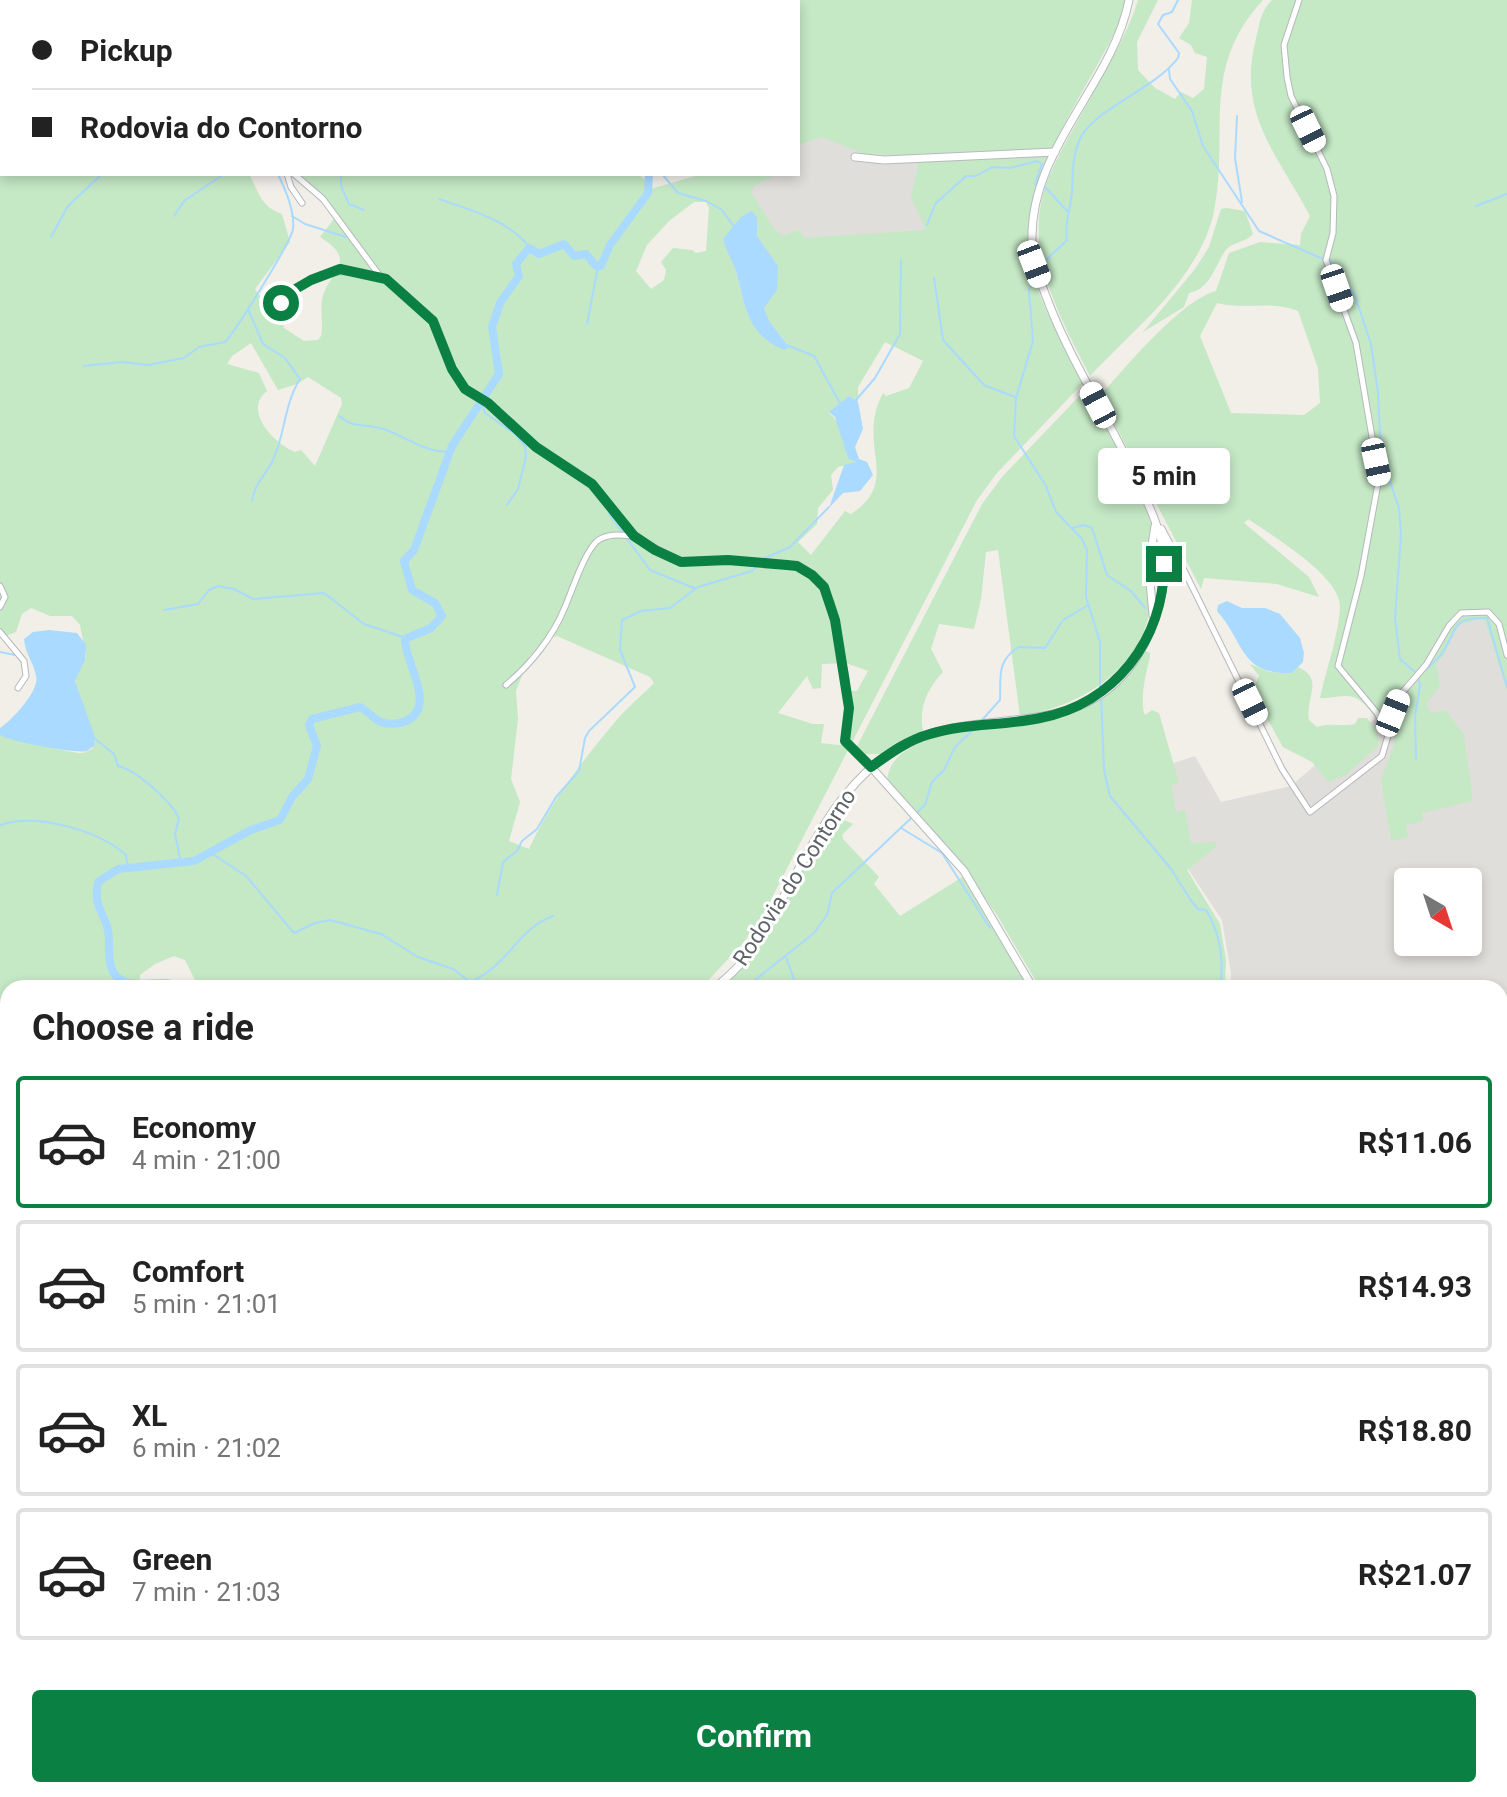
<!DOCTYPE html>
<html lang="en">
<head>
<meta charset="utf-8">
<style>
  :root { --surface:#fff; --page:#f6f6f6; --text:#222; --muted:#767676; --line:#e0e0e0; --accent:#0b8043 }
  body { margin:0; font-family:Roboto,sans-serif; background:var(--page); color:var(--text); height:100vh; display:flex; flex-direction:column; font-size:30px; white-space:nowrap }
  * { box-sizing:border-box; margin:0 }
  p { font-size:26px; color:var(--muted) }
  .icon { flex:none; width:44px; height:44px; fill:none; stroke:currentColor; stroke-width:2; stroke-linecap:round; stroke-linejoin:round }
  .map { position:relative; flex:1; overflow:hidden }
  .drawer { position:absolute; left:0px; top:980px; width:1508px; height:818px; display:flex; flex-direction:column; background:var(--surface); border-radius:24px 24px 0 0; box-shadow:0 4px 12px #0003 }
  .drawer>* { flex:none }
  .guide { position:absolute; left:0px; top:0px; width:800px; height:176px; box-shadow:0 4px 12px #0003; display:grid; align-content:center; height:176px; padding:0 32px; background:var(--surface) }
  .needle { width:52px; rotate:141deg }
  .buttons { position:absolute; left:1394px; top:868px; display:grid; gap:16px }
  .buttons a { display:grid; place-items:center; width:88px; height:88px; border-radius:8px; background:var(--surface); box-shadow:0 4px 12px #0003; font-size:40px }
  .end { position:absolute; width:36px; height:36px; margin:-18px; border:10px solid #0b8043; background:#fff; box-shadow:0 0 0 4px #fff }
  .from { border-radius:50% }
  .bubble { position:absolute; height:56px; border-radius:8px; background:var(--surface); box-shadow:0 4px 12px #0003; font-size:26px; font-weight:700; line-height:56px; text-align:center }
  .car { position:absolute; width:24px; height:48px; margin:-24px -12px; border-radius:10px; box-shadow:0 0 6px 2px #0007; background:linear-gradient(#fff 24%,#345 0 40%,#fff 0 76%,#345 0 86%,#fff 0) }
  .guide b { display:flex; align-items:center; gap:28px; height:76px; font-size:30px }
  .guide b+b { border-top:2px solid var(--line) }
  .guide i { width:20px; height:20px; background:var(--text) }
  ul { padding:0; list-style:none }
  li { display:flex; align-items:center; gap:24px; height:132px; margin:0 16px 12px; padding:0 16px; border:4px solid var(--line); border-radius:8px }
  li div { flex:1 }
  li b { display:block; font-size:30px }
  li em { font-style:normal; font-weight:700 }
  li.active { border-color:var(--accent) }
  li>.icon { width:72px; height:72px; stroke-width:1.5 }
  h2 { padding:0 32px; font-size:36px; line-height:96px }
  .cta { display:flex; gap:16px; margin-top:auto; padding:16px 32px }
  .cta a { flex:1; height:92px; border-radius:8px; background:var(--accent); color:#fff; font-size:32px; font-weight:700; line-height:92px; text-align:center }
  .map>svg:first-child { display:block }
  .industrial { fill:#e0deda; fill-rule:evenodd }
  .green { fill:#c5e8c5; fill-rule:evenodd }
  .water { fill:#aadaff }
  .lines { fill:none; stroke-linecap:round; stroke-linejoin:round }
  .stream { stroke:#aadaff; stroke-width:2 }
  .river { stroke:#aadaff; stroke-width:8 }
  .street-casing { stroke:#b5b8bc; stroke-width:7 }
  .secondary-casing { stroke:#b6babf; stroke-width:9 }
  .street { stroke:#fff; stroke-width:5 }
  .secondary { stroke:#fff; stroke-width:7 }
  .route { stroke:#0b8043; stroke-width:10 }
  .labels { text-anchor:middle; stroke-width:6; stroke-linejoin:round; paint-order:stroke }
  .street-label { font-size:22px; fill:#5f6368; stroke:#fff }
</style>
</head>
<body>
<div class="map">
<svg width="1507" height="1797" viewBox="0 0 1507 1797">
  <rect width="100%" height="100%" fill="#f1efe8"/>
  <!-- industrial -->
  <g class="industrial">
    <path d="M927,0L955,231L740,348L714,228L735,174H798V18Z"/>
    <path d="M1507,581V1422L1500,1412V988H1230L1231,974L1222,920L1176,851L1122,780L1195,756L1221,802L1291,786L1329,753L1384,712L1389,622ZM1408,882H1468V942H1408Z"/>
  </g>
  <!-- green -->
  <g class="green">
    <path d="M0,0H580L2,2V174H249C259,192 260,206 282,214L290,242L255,289L263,300H277L284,328L304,341L318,340L321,336C324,323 319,309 323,296C330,271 359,261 320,237L334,219L319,198L293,174H638L645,180L647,190L702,174H776L755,186L751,192L774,229L783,236L797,230L803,234V238L926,230L911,197L918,166L911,155L865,154L822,137L798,145V2L627,0H1129C1094,92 1006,178 1036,283C1046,317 1067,350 1084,382L997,473L977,500L764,913L744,942L701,988H199L185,960L174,956L155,964L140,975L141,988H8V1548L4,1559L8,1562V1574L0,1581V735C4,738 72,753 80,753C86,753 87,751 92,749L95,741L75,681L86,656L80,625L72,616H50L31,608L22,614L16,632L0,638ZM694,202H706L709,208L706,251L696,253L692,250L673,248L661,262L666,270L664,280L651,289L636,271L647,245L669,221ZM749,211L757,219V236L778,266L772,297L764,308L769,321L789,347C747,344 744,300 735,269C732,259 725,249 723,239ZM885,342L923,361L909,388L886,396L883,393C855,446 903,480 851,514L845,511L811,555L798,542L817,524L818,508L833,490L831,475L838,467L857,462L846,454C847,442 839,420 829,413L849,396L858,402V387ZM251,343L278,390L297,384L308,377L341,398L342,404L315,466L301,450L295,452C274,444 242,410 267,391L259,373L227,364L232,356ZM557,636L650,677L654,683C642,696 627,707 615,722C582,761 550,803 529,849L509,841L520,802L511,779L518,719L516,691L529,657L544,640ZM846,663L868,671L857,691H845L847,746L821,743L824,724H813L778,713L807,676L813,689L821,688L822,664Z"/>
    <path d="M1138,0H1158L1137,42L1138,70L1155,88L1175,99L1181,92L1193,98L1204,89L1207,57L1195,53L1191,45L1179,38L1189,23L1192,0H1263C1199,69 1230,133 1214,211C1200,278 1135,328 1090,376C1058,313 1019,246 1050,174C1063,145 1081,116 1096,88C1111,59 1129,31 1138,0Z"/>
    <path d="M1272,0H1507V691L1485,621L1480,619L1458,625L1444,655L1436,663L1440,686L1426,704L1432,713L1446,710L1464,735L1473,801L1422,813L1423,821L1406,825L1408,837L1391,841L1381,780L1394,745L1395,729C1374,727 1372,703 1353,697C1344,694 1330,699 1320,698C1326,670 1339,634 1340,607C1341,576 1271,535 1248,519L1244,523L1309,577L1319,597L1277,584L1204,578L1201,589L1100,396C1125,368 1181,300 1216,291L1229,253L1260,242L1300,245L1301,234L1310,216C1278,155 1236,113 1256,39C1260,23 1260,12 1272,0ZM1217,303C1246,310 1271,300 1298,311L1318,368L1320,403L1304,415L1231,413L1200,336Z"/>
    <path d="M1226,208L1245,211L1253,234C1245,243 1231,242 1225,251C1214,268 1210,289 1189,293L1184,307L1143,332L1195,269L1209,247L1221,209Z"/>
    <path d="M1087,388C1110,432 1142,478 1152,527C1155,541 1144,555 1145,569C1146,581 1153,593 1151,605C1141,671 1079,707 1020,716L998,550L986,552L981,599L974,629L939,624L931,649L943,672C927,689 917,710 924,734L883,754H853L982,504L1002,477Z"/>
    <path d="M1144,650L1150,653V657C1146,672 1139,702 1145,715L1152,710L1159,713L1179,783L1171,785L1176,812L1185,810L1191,843L1216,842V847L1187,870L1220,924L1226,960L1225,988H1040L997,915L968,875L887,786C884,720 1025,730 1068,713C1099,700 1121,673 1144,650Z"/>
    <path d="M1250,664L1270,672L1292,673L1298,667C1325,679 1305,697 1309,720L1317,727C1331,722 1342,727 1355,724L1358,718H1367L1377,731L1379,745L1346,775L1328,782L1312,762L1283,747L1252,692L1259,676Z"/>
    <path d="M832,815L853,824L842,835L843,839L879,877L874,884L900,916L964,876L1033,988H719L749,957L776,923Z"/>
    <path d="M1507,1305V1601L1500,1589V1310Z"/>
    <path d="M1500,1603L1507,1613V1797H0V1668L7,1662L8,1790H1500Z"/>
  </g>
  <!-- water -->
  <g class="water">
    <path d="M752,211L757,218V236L778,266L777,290L764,308L769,321L789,347L785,350C744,334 746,303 735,268C731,258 725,249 723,239C732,230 740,214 752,211Z"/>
    <path d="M849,396L858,402L863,429L855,447L859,459L867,462L873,475L860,491L843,493L829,508L844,465L856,462L848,458L835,417L829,412Z"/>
    <path d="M1227,601L1242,608H1265L1280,614L1300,638L1304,653L1303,662L1292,673C1239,675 1245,642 1217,611L1218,605Z"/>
    <path d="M49,630L77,633L86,645L85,660L75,681L95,737L94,746L87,751C77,754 7,741 0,735V728C11,721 40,691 36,676C34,663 25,654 24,639L33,632Z"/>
  </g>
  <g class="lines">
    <!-- stream -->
    <g class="stream">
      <path d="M732,0L735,1"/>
      <path d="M175,2L176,0"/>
      <path d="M289,2L290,0"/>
      <path d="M1169,70L1170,79L1192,111L1203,146L1259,231L1323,259"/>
      <path d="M1237,116L1235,158L1242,202"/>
      <path d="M341,174V186L349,204L364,210"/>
      <path d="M649,174H653"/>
      <path d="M662,174L678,193L706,201L722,210L735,228"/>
      <path d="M1045,187L1067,211"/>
      <path d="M439,199C470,210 509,220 530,248"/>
      <path d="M1476,206L1507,194"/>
      <path d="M174,216L184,201L224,174"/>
      <path d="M292,216L305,224L346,237"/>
      <path d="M927,225L935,204L966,176H976L992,167L1010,168L1037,161L1042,164L1035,184L1039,185"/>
      <path d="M51,237L68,206L102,174"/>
      <path d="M1329,258L1355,296L1371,344L1378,392L1381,455L1399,508L1401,534L1395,618L1400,659L1415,672"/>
      <path d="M1040,266L1067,240C1064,222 1071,209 1072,191C1073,174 1072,158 1079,141C1091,110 1154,90 1178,58L1179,53L1158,24L1163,15L1172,12L1178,0"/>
      <path d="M1033,274L1029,291L1033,341L1016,398L1014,436L1046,486L1056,512L1082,539L1087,550L1086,597L1100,642V689"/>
      <path d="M934,278L943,340L984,385L1015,397"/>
      <path d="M248,309L263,344L285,358L300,379C284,404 285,435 273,460C266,475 254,484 252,501"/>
      <path d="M587,324L598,267"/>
      <path d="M787,345L814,356L841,405"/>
      <path d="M84,366L122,362L148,365L184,358L199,347L225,342C237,329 291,242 293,229C295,211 285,189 278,174"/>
      <path d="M856,400L875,378L900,334L901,260"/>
      <path d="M482,402L485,413L515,434L525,446L526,457L518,489L507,505"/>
      <path d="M339,416C353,429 368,423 386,430C404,436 430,455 450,451"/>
      <path d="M609,514L650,570L694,588"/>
      <path d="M1072,528L1084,525L1092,528L1107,575L1131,591L1145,608"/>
      <path d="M164,610L198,604L209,590L218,586L234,589L253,599L324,593L364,624L406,638"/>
      <path d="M0,652L15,655"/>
      <path d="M1421,674C1427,669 1435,661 1440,656C1459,632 1447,617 1487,618L1507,687"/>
      <path d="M1101,696L1104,770L1110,796L1171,869L1192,902L1198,909L1206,910C1220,933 1224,961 1220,988"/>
      <path d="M982,720L1000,700C1001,677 996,661 1019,647L1045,648L1063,620L1087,606"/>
      <path d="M95,739L114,754L118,766C136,770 170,800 179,818L175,834L181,863"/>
      <path d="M1416,759L1415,717L1420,686L1418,677"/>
      <path d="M1,825C36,813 98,830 126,855L128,868"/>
      <path d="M901,828L942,853L990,928"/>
      <path d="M211,853L246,876L294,933L315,923L330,920L381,934L418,957L453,969L478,988"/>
      <path d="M497,895L503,862L517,851L522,841L537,829L556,797L579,771L585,738L589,731L635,687L620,650L622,620L641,611L670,608L698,587L752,571L765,558L790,547L829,507"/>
      <path d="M786,957L797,988"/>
      <path d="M472,981C510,964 516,930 553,916"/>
      <path d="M127,988L128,983"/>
      <path d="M745,988L814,933L827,915L832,893L925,805L932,782L944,770L955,747L975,728"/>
      <path d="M0,1128L8,1122"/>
      <path d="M0,1183L8,1188"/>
      <path d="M1500,1554L1507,1562"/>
      <path d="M0,1730L8,1725"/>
      <path d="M78,1790L84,1797"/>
      <path d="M512,1790L513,1797"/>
      <path d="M1334,1790L1336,1797"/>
      <path d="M38,1797L42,1790"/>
    </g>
    <!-- river -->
    <g class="river">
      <path d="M573,2V0"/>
      <path d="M174,988L168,983C147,982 114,992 110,962C108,951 110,940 108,930C103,910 93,906 98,882L118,869L194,861L251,830L280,820L292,797L308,779L317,746L309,725L312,719L360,707C368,711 373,719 381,722C388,725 399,724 406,721C438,707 404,661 405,639L431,628L442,616L435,603L412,590L404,561L414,550L452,446L499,374L492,327L500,303L519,276L516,264L529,248L539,254L564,244L574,256L586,254L596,266H601L610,245L648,193L649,174"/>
    </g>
    <!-- street casing -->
    <g class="street-casing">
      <g id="street">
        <path d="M628,0V2"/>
        <path d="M1299,0L1284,45L1287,77L1291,96L1327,169L1334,196L1333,233L1326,260L1356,343L1379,478L1361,576L1338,666L1377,713L1387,734"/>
        <path d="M254,2L255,0"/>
        <path d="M287,174L291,187L302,203"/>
        <path d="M294,174L323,199L380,276L403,292L433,321L452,369L465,389L488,403L536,447L592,484L634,536L681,562L728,560L797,566L818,581L831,602L846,678L849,708L845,741L871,767"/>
        <path d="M283,319L281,308L284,296C320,268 337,269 379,276"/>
        <circle cx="1164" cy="567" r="16"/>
        <path d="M1180,562L1282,769L1310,812L1382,756L1400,695L1426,665L1449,626L1461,613L1488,612L1499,624L1507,655"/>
        <path d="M0,586L5,597L0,607"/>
        <path d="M0,632L24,661L26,676L18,688"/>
        <path d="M506,685C530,665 553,637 565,607C572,591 584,553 597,541C608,533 621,535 633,536"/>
        <path d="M0,1208L8,1213"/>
        <path d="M587,1797L588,1790"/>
      </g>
    </g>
    <!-- secondary casing -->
    <g class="secondary-casing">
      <g id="secondary">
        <path d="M855,157L884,160L1055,152"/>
        <path d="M1161,529L1175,555"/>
        <path d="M1150,558L1155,526"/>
        <path d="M1149,571L1153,615"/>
        <path d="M871,767L964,871L1033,988"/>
        <path d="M715,988C725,979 735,971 743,961C797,892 818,798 896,749C976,699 1086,751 1142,648C1158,619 1168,582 1163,549C1159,527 1150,508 1141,488C1113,425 1074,368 1049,304C1041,283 1033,265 1032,242C1029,149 1112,86 1129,0"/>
        <path d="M1500,1606L1507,1616"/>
        <path d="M0,1657L8,1650"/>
      </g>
    </g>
    <!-- street -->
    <use href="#street" class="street"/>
    <!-- secondary -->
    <use href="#secondary" class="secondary"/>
  </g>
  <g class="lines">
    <!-- route -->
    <path class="route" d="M281,303L287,294L311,280L340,269L386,279L433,321L452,369L465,389L488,403L536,447L592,484L634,536L655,550L681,562L728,560L787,565L797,566L812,575L824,587L835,620L849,708L845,741L871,767C889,754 908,740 930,734C965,723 1003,726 1040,718C1114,704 1164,640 1164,564"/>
  </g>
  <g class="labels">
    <!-- street labels -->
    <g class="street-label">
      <text transform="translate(794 877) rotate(-57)" y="8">Rodovia do Contorno</text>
    </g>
  </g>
</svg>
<div class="buttons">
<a><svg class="needle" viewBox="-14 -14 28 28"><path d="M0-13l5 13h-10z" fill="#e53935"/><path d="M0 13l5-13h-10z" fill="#767676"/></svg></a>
</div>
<i class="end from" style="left:281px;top:303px"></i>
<i class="end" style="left:1164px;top:564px"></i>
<div class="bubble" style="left:1098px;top:448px;width:132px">5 min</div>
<i class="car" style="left:1308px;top:129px;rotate:154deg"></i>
<i class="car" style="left:1034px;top:264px;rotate:159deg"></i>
<i class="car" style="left:1337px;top:288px;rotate:161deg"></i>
<i class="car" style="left:1098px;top:405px;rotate:332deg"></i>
<i class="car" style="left:1376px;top:462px;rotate:168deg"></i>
<i class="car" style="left:1250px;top:702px;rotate:154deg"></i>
<i class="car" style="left:1393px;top:713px;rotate:22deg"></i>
<div class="guide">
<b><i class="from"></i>Pickup</b>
<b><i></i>Rodovia do Contorno</b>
</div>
<section class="drawer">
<h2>Choose a ride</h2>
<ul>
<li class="active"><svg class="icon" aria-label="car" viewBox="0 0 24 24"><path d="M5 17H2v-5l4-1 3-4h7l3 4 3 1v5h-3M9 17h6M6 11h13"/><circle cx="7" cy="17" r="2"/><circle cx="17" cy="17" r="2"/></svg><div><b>Economy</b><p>4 min · 21:00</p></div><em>R$11.06</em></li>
<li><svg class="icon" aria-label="car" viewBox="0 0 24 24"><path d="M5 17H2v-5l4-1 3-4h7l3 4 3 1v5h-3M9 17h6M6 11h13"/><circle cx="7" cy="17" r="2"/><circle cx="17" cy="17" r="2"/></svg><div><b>Comfort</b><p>5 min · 21:01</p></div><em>R$14.93</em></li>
<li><svg class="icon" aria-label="car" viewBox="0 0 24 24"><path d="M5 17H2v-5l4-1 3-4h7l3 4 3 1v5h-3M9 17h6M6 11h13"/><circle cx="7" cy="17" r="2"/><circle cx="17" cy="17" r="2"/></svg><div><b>XL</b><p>6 min · 21:02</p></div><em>R$18.80</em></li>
<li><svg class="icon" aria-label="car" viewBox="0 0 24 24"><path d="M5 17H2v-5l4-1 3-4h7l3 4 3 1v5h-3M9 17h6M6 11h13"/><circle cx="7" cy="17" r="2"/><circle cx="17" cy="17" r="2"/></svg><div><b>Green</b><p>7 min · 21:03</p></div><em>R$21.07</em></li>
</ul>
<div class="cta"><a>Confirm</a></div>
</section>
</div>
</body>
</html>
